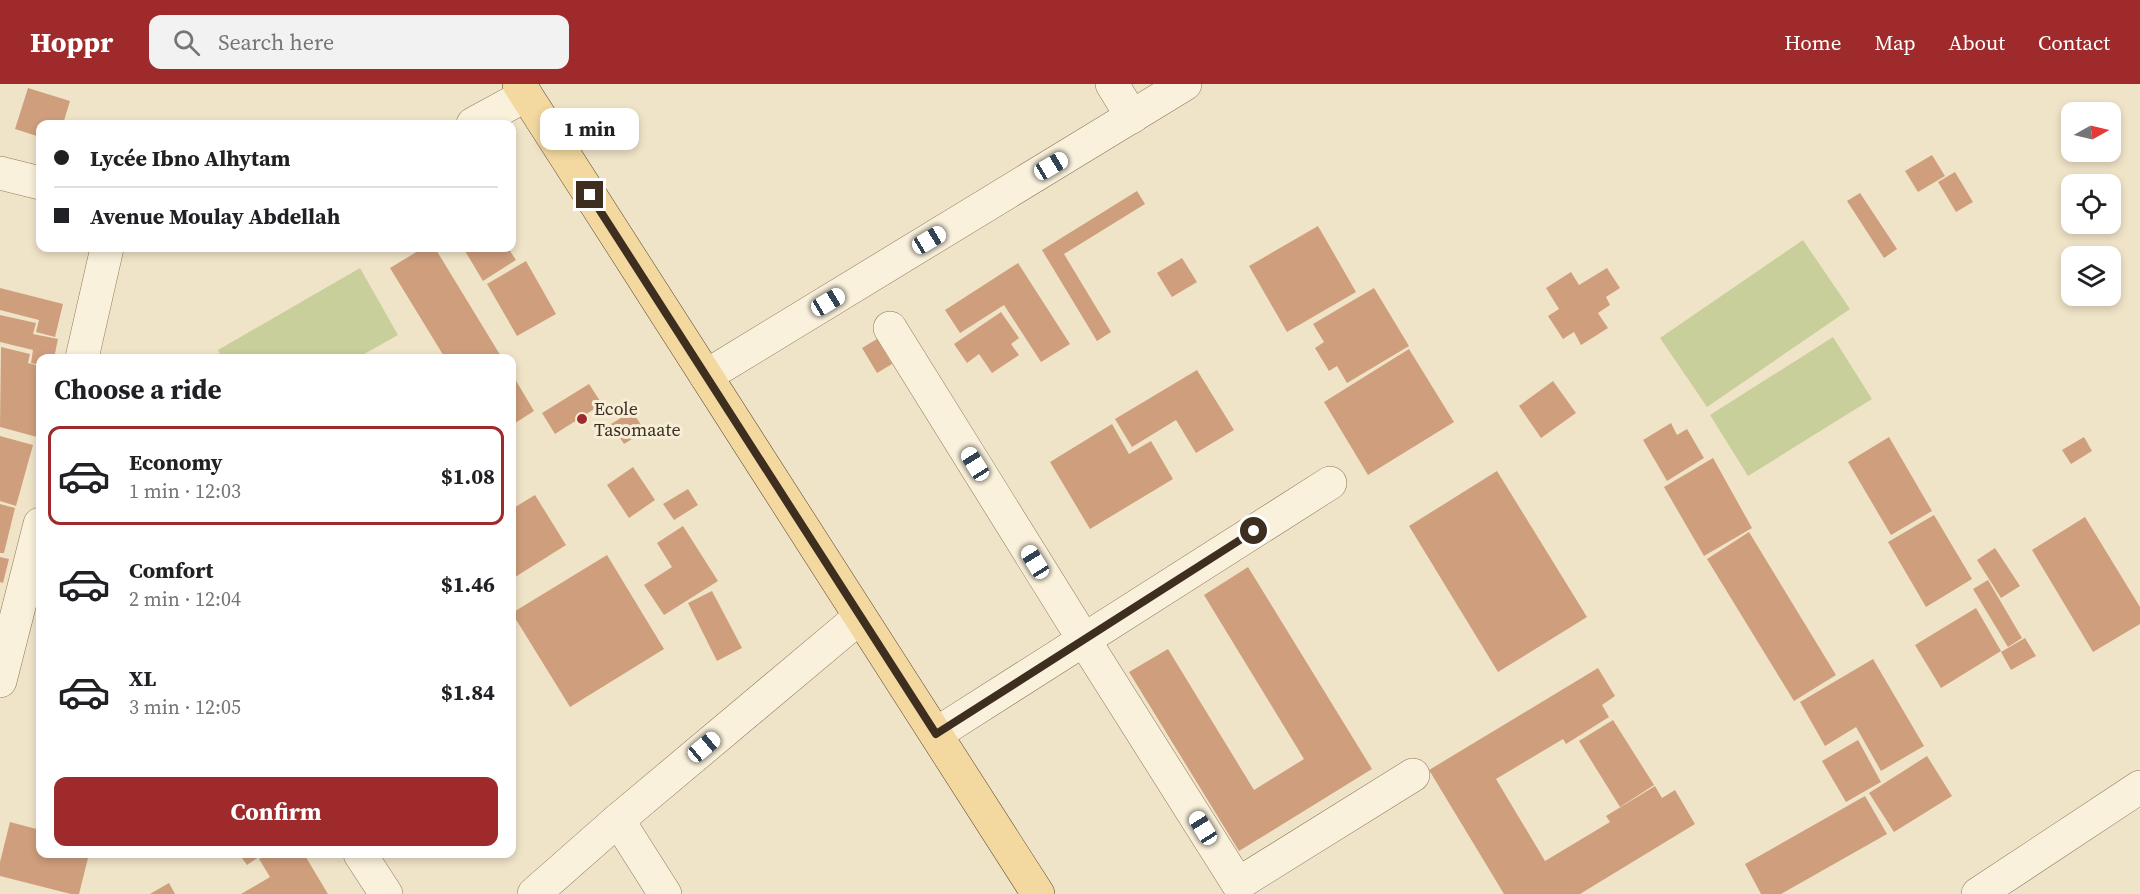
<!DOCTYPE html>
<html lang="en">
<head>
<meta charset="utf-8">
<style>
  :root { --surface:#fff; --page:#f2f2f2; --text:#202124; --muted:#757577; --line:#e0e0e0; --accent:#9e2a2b }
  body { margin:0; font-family:"Source Serif 4",serif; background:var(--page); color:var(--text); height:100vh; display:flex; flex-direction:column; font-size:22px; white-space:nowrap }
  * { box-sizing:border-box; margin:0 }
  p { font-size:20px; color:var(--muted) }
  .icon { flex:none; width:33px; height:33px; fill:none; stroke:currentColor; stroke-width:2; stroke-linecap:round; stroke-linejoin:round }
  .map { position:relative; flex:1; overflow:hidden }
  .side { position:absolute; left:36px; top:270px; width:480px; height:504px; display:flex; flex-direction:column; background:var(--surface); border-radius:12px; box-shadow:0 3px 9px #0003 }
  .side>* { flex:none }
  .banner { position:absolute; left:36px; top:36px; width:480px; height:132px; border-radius:12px; box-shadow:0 3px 9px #0003; display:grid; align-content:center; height:132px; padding:0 18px; background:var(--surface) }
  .needle { width:39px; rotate:82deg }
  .controls { position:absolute; left:2061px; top:18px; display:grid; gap:12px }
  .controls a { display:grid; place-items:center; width:60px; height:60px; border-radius:12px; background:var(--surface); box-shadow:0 3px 9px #0003; font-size:30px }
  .end { position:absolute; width:27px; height:27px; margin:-14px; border:8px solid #3d2e20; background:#fff; box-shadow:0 0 0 3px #fff }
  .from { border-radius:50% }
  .bubble { position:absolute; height:42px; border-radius:12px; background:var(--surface); box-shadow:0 3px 9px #0003; font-size:20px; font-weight:700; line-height:42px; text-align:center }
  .car { position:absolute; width:18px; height:36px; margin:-18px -9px; border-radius:8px; box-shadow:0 0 4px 2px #0007; background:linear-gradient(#fff 24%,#345 0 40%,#fff 0 76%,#345 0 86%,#fff 0) }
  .banner b { display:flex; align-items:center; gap:21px; height:57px; font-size:22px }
  .banner b+b { border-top:2px solid var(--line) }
  .banner i { width:15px; height:15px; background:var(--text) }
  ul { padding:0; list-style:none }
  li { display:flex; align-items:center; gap:18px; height:99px; margin:0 12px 9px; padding:0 6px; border:3px solid transparent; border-radius:12px }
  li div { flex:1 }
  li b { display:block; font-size:22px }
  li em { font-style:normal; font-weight:700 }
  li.selected { border-color:var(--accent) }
  li>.icon { width:54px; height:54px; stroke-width:1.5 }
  h2 { padding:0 18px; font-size:27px; line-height:72px }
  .cta { display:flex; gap:12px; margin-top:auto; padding:12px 18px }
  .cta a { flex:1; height:69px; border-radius:12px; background:var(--accent); color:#fff; font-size:24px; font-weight:700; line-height:69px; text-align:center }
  header { display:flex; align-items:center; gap:36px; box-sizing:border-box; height:84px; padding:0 30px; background:var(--accent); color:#fff }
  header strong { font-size:28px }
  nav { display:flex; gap:33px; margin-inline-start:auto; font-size:21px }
  .search { width:420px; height:54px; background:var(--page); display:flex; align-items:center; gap:15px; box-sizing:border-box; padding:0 21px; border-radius:12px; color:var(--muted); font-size:22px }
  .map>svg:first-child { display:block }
  .green { fill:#c9cf9b }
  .building { fill:#cf9f7d }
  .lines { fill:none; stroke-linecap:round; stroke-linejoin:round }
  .minor-casing { stroke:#8d765c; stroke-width:34 }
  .major-casing { stroke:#5b4430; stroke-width:34 }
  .minor { stroke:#faf1dc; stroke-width:33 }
  .major { stroke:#f3d9a0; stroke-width:33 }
  .route { stroke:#3d2e20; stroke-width:8 }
  .poi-dot { fill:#9e2a2b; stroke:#f7eed8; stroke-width:2 }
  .labels { text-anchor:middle; stroke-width:6; stroke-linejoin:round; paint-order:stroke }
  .poi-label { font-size:18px; fill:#3d2e20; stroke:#f7eed8; text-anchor:start }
</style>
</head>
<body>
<header>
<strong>Hoppr</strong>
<div class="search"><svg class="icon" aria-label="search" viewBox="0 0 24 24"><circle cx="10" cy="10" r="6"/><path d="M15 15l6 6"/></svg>Search here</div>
<nav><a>Home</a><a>Map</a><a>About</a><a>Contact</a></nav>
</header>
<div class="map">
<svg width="2140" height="810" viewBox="0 0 2140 810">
  <rect width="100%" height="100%" fill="#f0e4c8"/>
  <!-- green -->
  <g class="green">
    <path d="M1803,156L1850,225L1707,323L1660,254Z"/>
    <path d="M360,184L398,251L357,274H222L218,266Z"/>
    <path d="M1833,253L1872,315L1748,392L1710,331Z"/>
  </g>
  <!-- building -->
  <g class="building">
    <path d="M28,4L70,17L63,40H40V53L15,45Z"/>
    <path d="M1932,71L1945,92L1918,108L1905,87Z"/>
    <path d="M1955,88L1973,118L1956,128L1938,98Z"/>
    <path d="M1137,107L1145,120L1064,170L1111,248L1097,257L1042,166Z"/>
    <path d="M1860,109L1897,165L1884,174L1847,117Z"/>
    <path d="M1318,142L1356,208L1287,248L1249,182Z"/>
    <path d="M423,164H435L502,274H445L390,184Z"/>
    <path d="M471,164H508L516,176L483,197L465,167Z"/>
    <path d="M1182,174L1197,198L1172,213L1157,189Z"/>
    <path d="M526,177L556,230L517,252L487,200Z"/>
    <path d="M1018,179L1070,260L1041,278L1004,221L960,249L945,226Z"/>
    <path d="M1607,184L1620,204L1606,213L1610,221L1598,229L1608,244L1581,261L1574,248L1563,255L1548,232L1559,225L1546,204L1571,188L1579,201Z"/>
    <path d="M0,204L63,220L55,253L36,248L39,236L0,226Z"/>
    <path d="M1374,204L1409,262L1347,299L1337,282L1329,287L1315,264L1324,258L1313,240Z"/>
    <path d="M1001,228L1019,254L1011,260L1019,271L992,289L979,270L967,279L954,260Z"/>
    <path d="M0,231L36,239L33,250L58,255L54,274H40V281L31,279L33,266L0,258Z"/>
    <path d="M877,255L892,280L877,289L862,264Z"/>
    <path d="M1,263L30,270L28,279L40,282V340L37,353L0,343Z"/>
    <path d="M1409,265L1454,338L1368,391L1324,318Z"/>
    <path d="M1197,286L1234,346L1196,369L1176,336L1132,363L1115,335Z"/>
    <path d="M512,290L534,327L512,341Z"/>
    <path d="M1553,297L1576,329L1541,354L1519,322Z"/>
    <path d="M589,300L602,320L555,350L542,329Z"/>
    <path d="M632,327L645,347L624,360L611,340Z"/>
    <path d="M1671,339L1677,351L1687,345L1704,374L1667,397L1643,356Z"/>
    <path d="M1112,340L1129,370L1151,357L1173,395L1090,445L1050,378Z"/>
    <path d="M0,352L33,361L16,422L0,417Z"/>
    <path d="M1889,353L1932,427L1891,451L1848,378Z"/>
    <path d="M2084,353L2092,367L2071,380L2062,366Z"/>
    <path d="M1713,374L1752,444L1704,472L1664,403Z"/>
    <path d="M633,383L655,416L629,434L607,401Z"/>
    <path d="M1497,387L1587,533L1498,588L1409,442Z"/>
    <path d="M688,405L698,421L674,436L663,420Z"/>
    <path d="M535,411L566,461L512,495V425Z"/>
    <path d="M0,420L15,424L4,469H0Z"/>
    <path d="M1934,431L1972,495L1926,523L1888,458Z"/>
    <path d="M2085,433L2140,523V540L2093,568L2032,466Z"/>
    <path d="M683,442L718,497L664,531L644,501L672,483L657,459Z"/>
    <path d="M1749,448L1836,591L1794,617L1707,475Z"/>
    <path d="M1995,464L2020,502L2001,514L1977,476Z"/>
    <path d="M607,471L664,565L570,623L512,529Z"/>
    <path d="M0,473L9,475L3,499L0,498Z"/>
    <path d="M1248,483L1372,685L1239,767L1129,588L1168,565L1254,706L1304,675L1204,511Z"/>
    <path d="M1988,496L2022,554L2008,563L1973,505Z"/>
    <path d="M712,507L742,564L717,577L688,519Z"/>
    <path d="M1976,524L2001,567L1941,604L1915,561Z"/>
    <path d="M2025,554L2036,572L2011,586L2001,568Z"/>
    <path d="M1873,575L1924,662L1881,687L1856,643L1825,662L1800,618Z"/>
    <path d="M1598,584L1615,612L1602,621L1609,633L1566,660L1563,655L1496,695L1545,777L1610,738L1606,732L1655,702L1662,714L1675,706L1695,740L1580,810H1504L1429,686Z"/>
    <path d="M1613,636L1654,701L1620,723L1579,657Z"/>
    <path d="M1858,656L1881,698L1846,718L1822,677Z"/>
    <path d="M1927,672L1952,712L1894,748L1869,709Z"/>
    <path d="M1865,712L1887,750L1781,810H1761L1745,780Z"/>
    <path d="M10,738L40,746V770H89L79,810H71L0,792V778Z"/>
    <path d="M239,770H263L247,781Z"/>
    <path d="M268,770H304L328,810H241L270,793L259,775Z"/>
    <path d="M169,799L175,810H150Z"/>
  </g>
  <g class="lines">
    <!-- minor casing -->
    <g class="minor-casing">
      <g id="minor">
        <path d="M1112,0L1132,33"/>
        <path d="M473,40L526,11"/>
        <path d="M0,89L40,99"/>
        <path d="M890,244L1084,556L1238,800L1413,691"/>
        <path d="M82,274L107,164"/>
        <path d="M706,292L1185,0"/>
        <path d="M0,597L40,440"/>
        <path d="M936,650L1330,399"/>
        <path d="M618,736L665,810"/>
        <path d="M360,770L386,810"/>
        <path d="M534,810L618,736L860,533"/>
        <path d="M1978,810L2140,703"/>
      </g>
    </g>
    <!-- major casing -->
    <g class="major-casing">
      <path id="major" d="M519,0L1038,810"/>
    </g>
    <!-- minor -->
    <use href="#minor" class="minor"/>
    <!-- major -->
    <use href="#major" class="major"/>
  </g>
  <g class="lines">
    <!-- route -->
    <path class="route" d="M590,111L936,650L1254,447"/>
  </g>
  <!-- markers -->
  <circle class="poi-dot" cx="582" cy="335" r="6"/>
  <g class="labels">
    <!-- poi labels -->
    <g class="poi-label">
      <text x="594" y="331">Ecole<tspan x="594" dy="21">Tasomaate</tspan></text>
    </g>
  </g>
</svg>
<div class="controls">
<a><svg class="needle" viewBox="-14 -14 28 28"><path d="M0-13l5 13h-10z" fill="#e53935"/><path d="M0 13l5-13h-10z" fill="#757577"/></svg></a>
<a><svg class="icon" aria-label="locate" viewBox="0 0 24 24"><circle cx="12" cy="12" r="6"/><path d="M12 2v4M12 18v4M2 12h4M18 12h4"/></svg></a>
<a><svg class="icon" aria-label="layers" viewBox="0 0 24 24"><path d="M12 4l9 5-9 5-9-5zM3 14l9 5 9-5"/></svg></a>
</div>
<i class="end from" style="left:1254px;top:447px"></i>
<i class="end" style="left:590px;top:111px"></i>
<div class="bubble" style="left:540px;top:24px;width:99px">1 min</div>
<i class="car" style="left:1051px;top:82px;rotate:59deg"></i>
<i class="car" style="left:929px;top:156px;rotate:59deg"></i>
<i class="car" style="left:828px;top:218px;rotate:59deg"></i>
<i class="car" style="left:975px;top:380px;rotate:328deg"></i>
<i class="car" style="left:1035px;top:478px;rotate:328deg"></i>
<i class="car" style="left:704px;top:663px;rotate:50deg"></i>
<i class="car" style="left:1203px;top:744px;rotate:328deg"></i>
<div class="banner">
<b><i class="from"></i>Lycée Ibno Alhytam</b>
<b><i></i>Avenue Moulay Abdellah</b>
</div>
<section class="side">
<h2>Choose a ride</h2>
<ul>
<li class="selected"><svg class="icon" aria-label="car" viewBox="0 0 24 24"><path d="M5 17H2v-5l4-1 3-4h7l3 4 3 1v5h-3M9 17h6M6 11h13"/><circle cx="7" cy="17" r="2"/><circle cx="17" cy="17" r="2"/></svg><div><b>Economy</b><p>1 min · 12:03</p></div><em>$1.08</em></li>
<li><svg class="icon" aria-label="car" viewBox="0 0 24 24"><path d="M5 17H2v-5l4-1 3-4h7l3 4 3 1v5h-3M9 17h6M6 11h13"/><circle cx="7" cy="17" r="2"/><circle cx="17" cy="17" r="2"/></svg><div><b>Comfort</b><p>2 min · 12:04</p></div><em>$1.46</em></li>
<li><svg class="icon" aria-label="car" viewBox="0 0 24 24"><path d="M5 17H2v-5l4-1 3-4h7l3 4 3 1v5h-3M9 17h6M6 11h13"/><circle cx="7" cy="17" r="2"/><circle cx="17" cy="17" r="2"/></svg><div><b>XL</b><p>3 min · 12:05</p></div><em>$1.84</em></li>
</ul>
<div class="cta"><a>Confirm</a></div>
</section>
</div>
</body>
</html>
